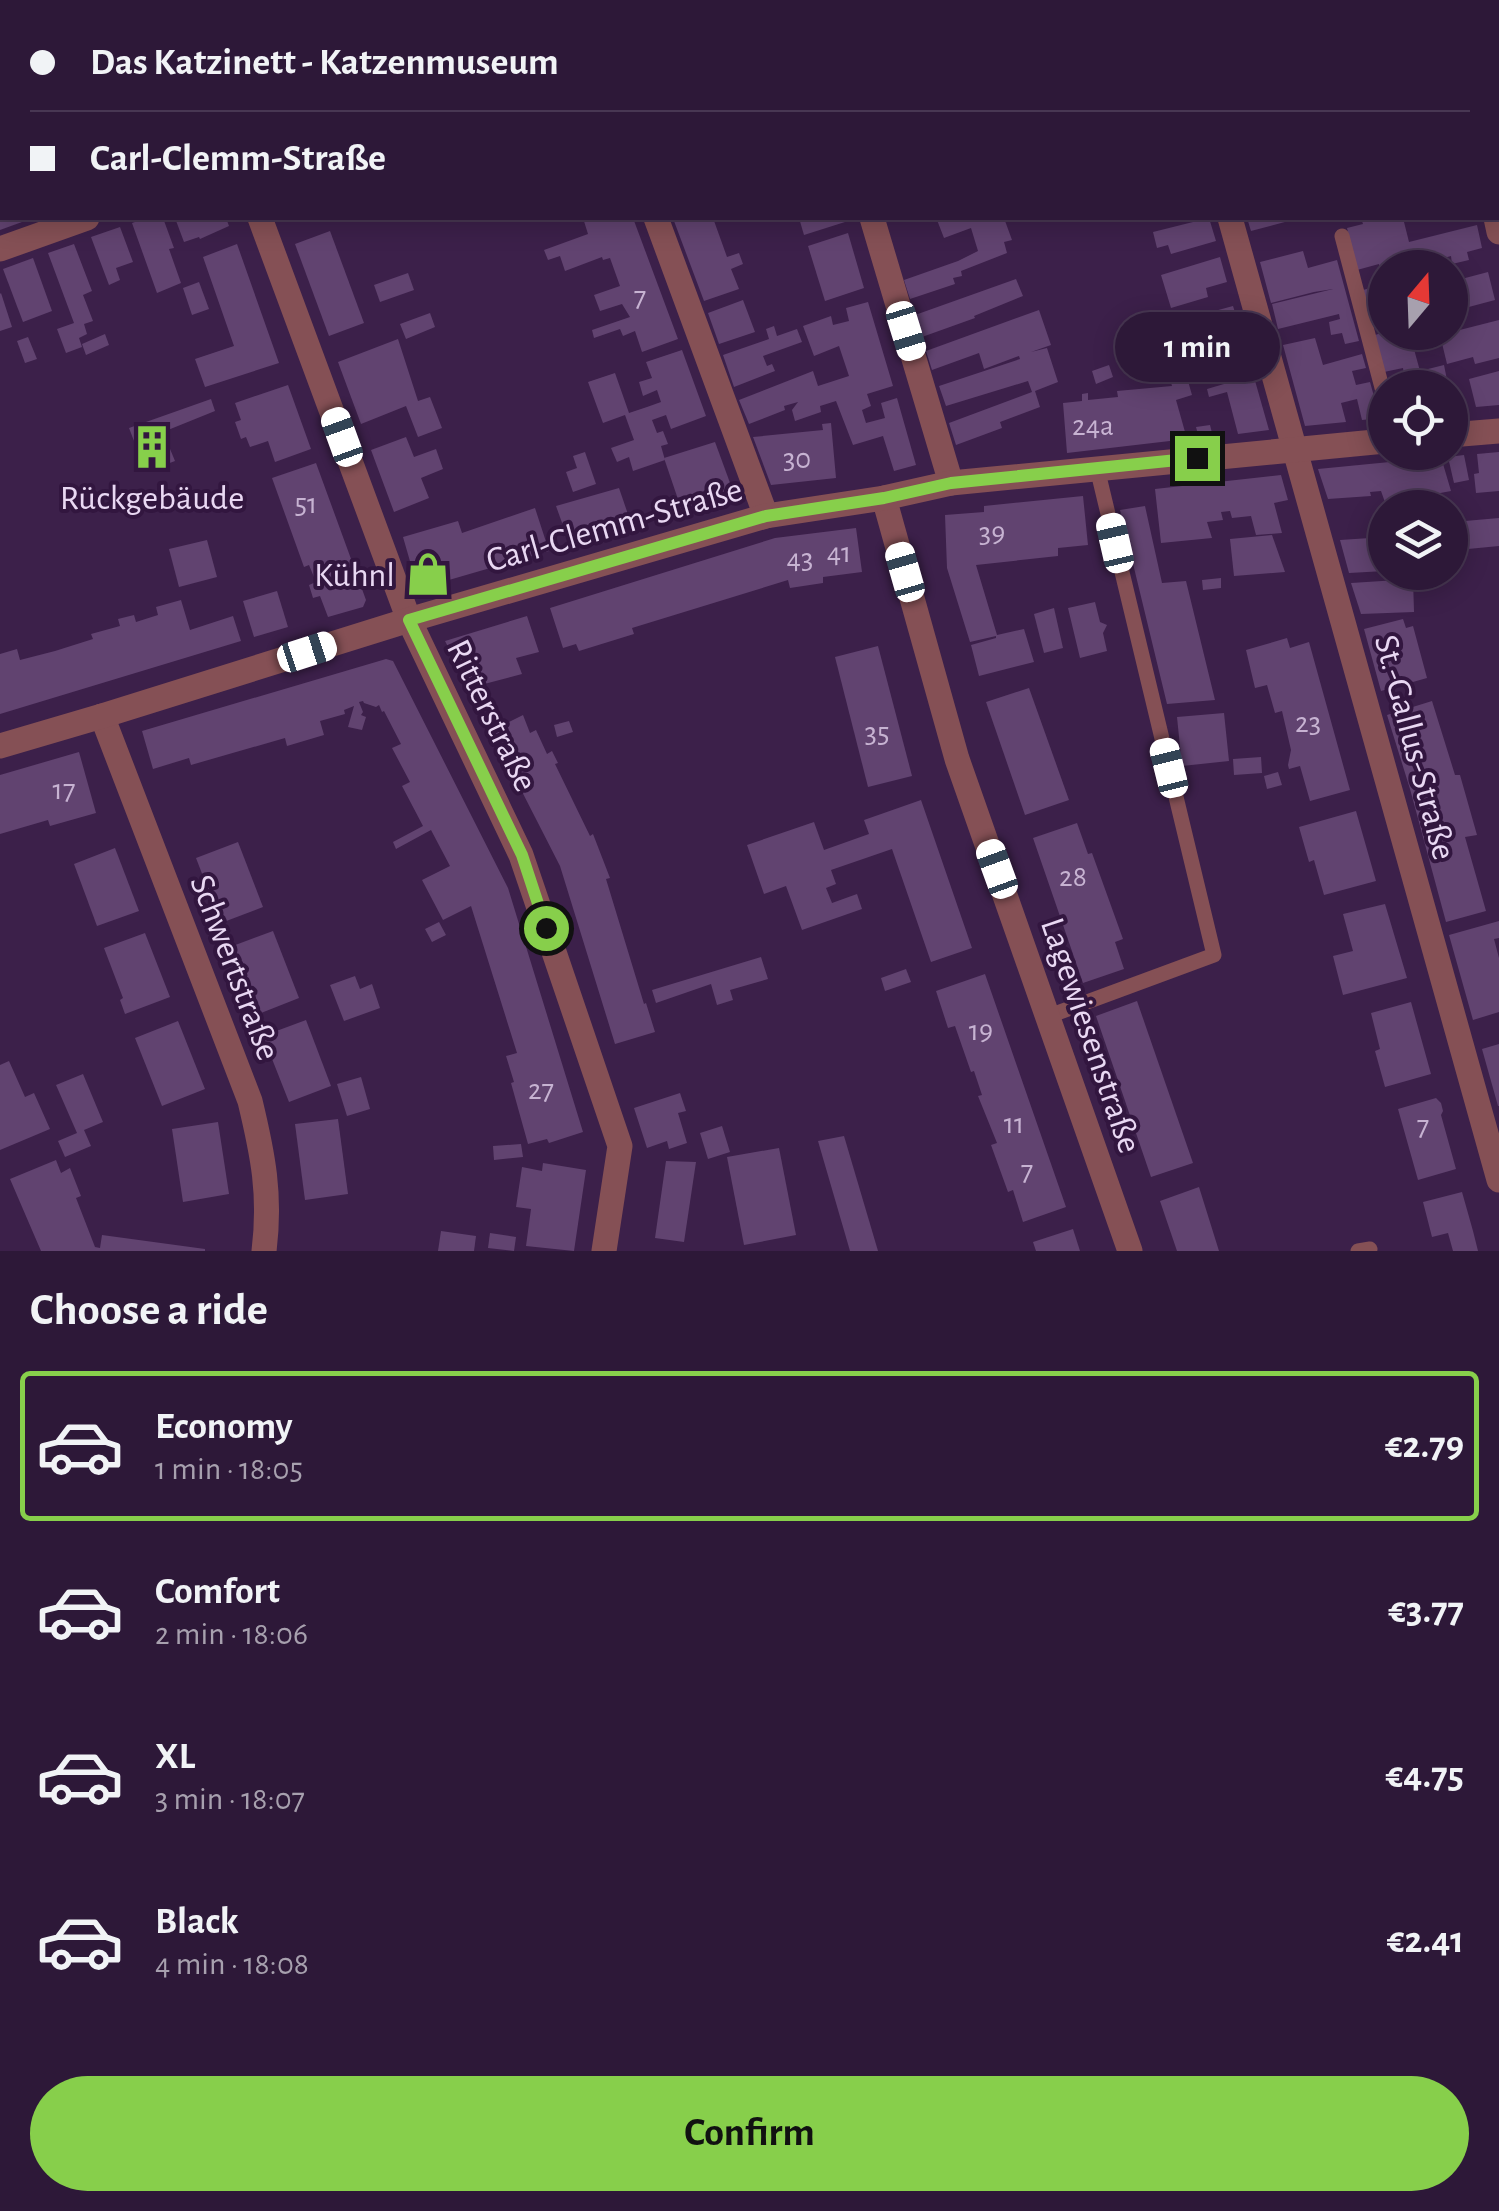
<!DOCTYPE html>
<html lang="en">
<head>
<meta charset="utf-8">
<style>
  :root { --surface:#2d1838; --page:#392543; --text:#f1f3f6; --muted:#a7a0ae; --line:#483753; --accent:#87cf4b }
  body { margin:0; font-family:"Alegreya Sans",sans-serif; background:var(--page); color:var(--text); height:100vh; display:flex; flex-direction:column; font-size:38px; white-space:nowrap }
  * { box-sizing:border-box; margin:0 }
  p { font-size:32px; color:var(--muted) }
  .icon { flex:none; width:55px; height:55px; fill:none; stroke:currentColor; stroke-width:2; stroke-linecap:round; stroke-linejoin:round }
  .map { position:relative; height:1251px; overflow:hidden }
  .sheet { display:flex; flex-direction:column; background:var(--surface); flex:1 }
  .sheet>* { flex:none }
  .banner { position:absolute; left:0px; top:0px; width:1500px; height:220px; box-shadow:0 5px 25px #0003,0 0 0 2px var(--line); display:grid; align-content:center; height:220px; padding:0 30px; background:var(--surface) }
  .needle { width:65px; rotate:19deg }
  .controls { position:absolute; left:1368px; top:250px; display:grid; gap:20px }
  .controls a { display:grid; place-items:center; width:100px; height:100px; border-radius:50%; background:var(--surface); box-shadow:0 5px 25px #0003,0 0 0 2px var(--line); font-size:50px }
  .end { position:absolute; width:45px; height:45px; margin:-22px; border:12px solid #87cf4b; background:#111; box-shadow:0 0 0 5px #111 }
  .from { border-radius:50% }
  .bubble { position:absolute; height:70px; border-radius:35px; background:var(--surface); box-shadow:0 5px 25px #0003,0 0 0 2px var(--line); font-size:32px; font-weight:700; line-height:70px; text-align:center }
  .car { position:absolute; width:30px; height:60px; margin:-30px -15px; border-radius:12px; box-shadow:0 0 8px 2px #0007; background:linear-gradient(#fff 24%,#345 0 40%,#fff 0 76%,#345 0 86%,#fff 0) }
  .banner b { display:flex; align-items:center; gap:35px; height:95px; font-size:38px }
  .banner b+b { border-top:2px solid var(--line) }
  .banner i { width:25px; height:25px; background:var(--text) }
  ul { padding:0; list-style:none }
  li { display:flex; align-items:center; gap:30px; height:150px; margin:0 20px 15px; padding:0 10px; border:5px solid transparent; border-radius:10px }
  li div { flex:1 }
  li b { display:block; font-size:38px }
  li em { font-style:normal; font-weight:700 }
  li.active { border-color:var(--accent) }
  li>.icon { width:90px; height:90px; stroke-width:1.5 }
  h2 { padding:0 30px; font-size:45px; line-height:120px }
  .button { display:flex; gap:20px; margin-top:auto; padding:20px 30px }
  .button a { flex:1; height:115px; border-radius:60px; background:var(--accent); color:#111; font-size:40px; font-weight:700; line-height:115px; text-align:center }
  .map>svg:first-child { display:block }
  .building { fill:#614370 }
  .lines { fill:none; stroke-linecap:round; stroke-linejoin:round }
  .lane { stroke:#855055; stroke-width:15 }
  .street { stroke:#855055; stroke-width:25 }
  .route { stroke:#87cf4b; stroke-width:12 }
  .labels { text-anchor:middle; stroke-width:8; stroke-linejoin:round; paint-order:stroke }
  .number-label { font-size:30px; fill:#c7b3d2 }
  .poi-label { font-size:35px; fill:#e9d8f3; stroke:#32163f }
  .street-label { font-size:35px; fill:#e9d8f3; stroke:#32163f }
</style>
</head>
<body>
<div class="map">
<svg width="1499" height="1251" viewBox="0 0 1499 1251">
  <rect width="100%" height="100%" fill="#3c204a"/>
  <!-- building -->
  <g class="building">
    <path d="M0,218H20L22,222L0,230Z"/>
    <path d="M147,218H163L174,248L169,249L181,283L157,293L132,223Z"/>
    <path d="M175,218H226L229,226L200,239L199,237L184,242Z"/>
    <path d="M583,218H633L678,339L642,352L635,331L623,336L620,329L594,338L592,330L630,317L622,304L600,311L594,295L620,286L610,258L603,260L602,257L565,271L560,256L548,260L544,250L588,234Z"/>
    <path d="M685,218H713L727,257L739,253L743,264L731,269L739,289L704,301L674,221Z"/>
    <path d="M799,218H844L845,222L804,235Z"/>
    <path d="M944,218H1004L1012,240L1004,242L1007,253L961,271L962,276L953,278L955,284L910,299L904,280L958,261L978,251L971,228L944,238L937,220Z"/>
    <path d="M1209,218L1216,241L1171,254L1168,245L1157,248L1153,232Z"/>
    <path d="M1247,218H1295L1296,219L1251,231Z"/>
    <path d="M1361,218H1403L1409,242L1477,225L1482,248L1467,252L1469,260L1452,264L1451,256L1408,268H1385L1384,284L1379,264L1357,270L1347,228L1363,224Z"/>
    <path d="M120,227L133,262L116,268L120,280L109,285L91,237Z"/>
    <path d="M330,231L364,323L329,336L295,244Z"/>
    <path d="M848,233L864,288L825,301L808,246Z"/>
    <path d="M74,244L92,291L83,295L93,321L84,324L87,334L79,338L82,347L66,353L57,329L74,323L48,253Z"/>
    <path d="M237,244L279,363L205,387L195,359L234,346L203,257Z"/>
    <path d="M1303,251L1308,268L1337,260L1359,341L1345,344L1342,333L1331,335L1329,322L1340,319L1339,314L1278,329L1272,304L1333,289L1314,292L1271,303L1260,262Z"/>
    <path d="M1220,257L1227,282L1206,288L1208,297L1171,308L1161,275Z"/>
    <path d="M33,258L52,311L23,322L3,269Z"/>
    <path d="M1488,272L1495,300L1450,312V282Z"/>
    <path d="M408,273L414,290L380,302L374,285Z"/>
    <path d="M1016,279L1023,296L974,316L975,318L922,337L915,315Z"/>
    <path d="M199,282L209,309L192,315L183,288Z"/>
    <path d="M1385,284V311L1369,315L1363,290Z"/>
    <path d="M1,293L12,327L0,331V294Z"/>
    <path d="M743,300L755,332L719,344L708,313Z"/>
    <path d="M868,302L893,386L867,394L871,406L862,410L866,423L885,418L881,403L897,398L916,465L894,471L883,436L853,445L836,401L820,406L821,412L795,421L792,410L798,402L784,406L785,410L749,424L739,400L813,371L818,386L849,376L839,346L814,356L803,326L831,316L833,325L849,321L846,308Z"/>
    <path d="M1233,306L1241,331L1192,344L1191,338L1180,342L1174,322Z"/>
    <path d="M1039,310L1051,345L1031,352L1047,348L1058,382L1035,391L1040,407L1000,422L1002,428L956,445L949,423L1032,392L1028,381L946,406L939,386L1020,359L1019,356L984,369L979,353L932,370L926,351Z"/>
    <path d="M430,313L435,327L406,339L400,324Z"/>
    <path d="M1499,320V358L1475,364L1473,357L1447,364L1440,335Z"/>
    <path d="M774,326L777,336L797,329L802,342L763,356L767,366L772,364L775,371L734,387L723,355L769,339L766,329Z"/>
    <path d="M1385,332H1425L1427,339L1412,342L1420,371L1444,365L1448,385L1438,388H1385V385L1405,382L1403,368L1384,372L1375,335Z"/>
    <path d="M105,334L109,345L86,355L82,344Z"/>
    <path d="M28,337L37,359L25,363L17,341Z"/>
    <path d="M1315,338L1323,365L1362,354L1366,368L1352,371L1356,385L1370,382L1380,418L1362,420L1357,399L1341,403L1346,422L1305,426L1283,345Z"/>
    <path d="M398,339L418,401L430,397L442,428L418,437L406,406L361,424L338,362Z"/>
    <path d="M1246,349L1269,430L1238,434L1227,392L1209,397L1207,389L1224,384L1217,358Z"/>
    <path d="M682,350L706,416L671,429L666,415L652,420L657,433L663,431L668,444L661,446L665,460L633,471L629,457L617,462L611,448L634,440L625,415L603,423L588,382L615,373L629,413L647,407L661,402L657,390L643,396L639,382L652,378L646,362Z"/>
    <path d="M1109,365L1113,377L1096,384L1092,371Z"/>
    <path d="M1184,367L1192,395L1176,400L1187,439L1067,453L1063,403L1082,401V394L1088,393V400L1118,397L1117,391L1172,386L1168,372Z"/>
    <path d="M1499,371V405L1476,407L1469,379Z"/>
    <path d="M288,385L311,449L275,462L268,441L250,447L246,437L241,439L235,422L241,420L235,403Z"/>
    <path d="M211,399L215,411L163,432L175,461L146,472L129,428Z"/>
    <path d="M831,423L836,478L771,485L753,437L823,430L822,424Z"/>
    <path d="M1210,425L1213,437L1199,438L1196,427Z"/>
    <path d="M406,437L414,457L436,449L443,469L421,478L429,498L394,512L371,450Z"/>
    <path d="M715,442L733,491L729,497L682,511L664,458Z"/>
    <path d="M585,452L596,484L573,492L566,472L577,468L573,456Z"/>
    <path d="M1499,452V491L1476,493L1474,474L1479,473L1477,454Z"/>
    <path d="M1464,455L1469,480L1454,483L1448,457Z"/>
    <path d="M1441,457L1451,491L1414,498L1416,506L1411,508H1387L1381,491L1370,492L1371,496L1328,499L1318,469Z"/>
    <path d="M316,463L366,600L363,607L328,617L320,596L313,598L309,585L316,582L309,565L304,567L272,478Z"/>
    <path d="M1281,475L1288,500L1274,503L1282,533L1256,535L1251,516L1232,518L1230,511L1221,512L1223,520L1207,522L1212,538L1161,543L1155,489Z"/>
    <path d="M619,488L632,526L570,545L556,506Z"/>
    <path d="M1083,496L1088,545L1058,548V556L976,565L997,635L1024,629L1034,662L979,676L971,645L996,638V636L970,642L947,568L945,515L984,512V506Z"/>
    <path d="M1145,506L1162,583L1186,581L1215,700L1167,704L1120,510Z"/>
    <path d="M535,508L549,551L418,589L403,537L458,521L462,533Z"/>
    <path d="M1499,518V546L1468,549L1465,521Z"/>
    <path d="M856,528L862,572L823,577V583L790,588L788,580L632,628L634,634L579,651L576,644L563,648L550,608L775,538Z"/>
    <path d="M1272,535L1285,572L1234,576L1230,539Z"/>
    <path d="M1385,537V571L1349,573L1340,540Z"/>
    <path d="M207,540L217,577L179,587L169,549Z"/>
    <path d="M1221,578V588L1203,590L1202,580Z"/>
    <path d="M1413,579L1414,612L1361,614L1351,583Z"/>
    <path d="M277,591L288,627L254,637L243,601Z"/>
    <path d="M181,600L190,630L233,616L241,641L0,714V654L17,649L20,660L55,651L93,639L91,634L120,626L118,619L134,615L136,622L158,615L156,607Z"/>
    <path d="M1095,602L1100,622L1107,625L1103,633L1107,651L1080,658L1068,608Z"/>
    <path d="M1054,608L1063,648L1044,653L1034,614Z"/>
    <path d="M527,616L539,652L516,658L522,674L469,688L445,641Z"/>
    <path d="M1403,619L1406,628L1413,626L1427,678L1381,691L1364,629Z"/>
    <path d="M1287,638L1290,648L1309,642L1350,790L1310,801L1300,766L1289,769L1288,765L1291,750L1282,711L1275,713L1267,685L1255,688L1246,650Z"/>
    <path d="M878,646L912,776L868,787L835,657Z"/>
    <path d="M386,659L393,661L508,888L583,1132L549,1143L547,1139L528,1144L511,1083L514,1082L506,1056L517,1053L471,906L443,920L422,880L450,866L431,830L396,849L393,842L423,826L402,786L410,782L392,748L401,744L384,711L382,712L379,705L376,707L364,703L363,701L359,702L363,712L361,715L366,717L362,730L348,727L354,706L344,710L345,714L320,721L324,735L287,746L285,738L191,765L189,758L153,769L142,731Z"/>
    <path d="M1029,688L1069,800L1025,815L986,702Z"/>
    <path d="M1432,701L1455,775H1460L1477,835L1465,837L1486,911L1446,922L1410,789L1387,715Z"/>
    <path d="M1224,713L1229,761L1182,766L1177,717Z"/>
    <path d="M523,715L530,733L536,730L547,754L552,751L558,763L555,764L590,836L593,834L610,878L606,879L644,1004L646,1003L655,1032L615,1044L560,866L491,731Z"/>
    <path d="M569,721L573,732L557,737L554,725Z"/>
    <path d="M79,752L96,813L50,826L48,820L0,834V775Z"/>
    <path d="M1261,757L1262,773L1234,775L1233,759Z"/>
    <path d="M1278,772L1282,785L1267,789L1264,776Z"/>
    <path d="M921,800L972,948L931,962L892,849L831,870L836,884L826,888L832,903L857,894L862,909L802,930L786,886L764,894L747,845L814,822L824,850L869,834L864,820Z"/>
    <path d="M1356,811L1376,881L1324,895L1314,860L1309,862L1299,827Z"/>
    <path d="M1077,823L1088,854L1092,853L1123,939L1115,942L1124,969L1083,983L1033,838Z"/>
    <path d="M238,842L263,907L221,923L196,858Z"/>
    <path d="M115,848L139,911L97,926L74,864Z"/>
    <path d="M1385,904L1407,978L1343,995L1333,956L1353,951L1343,914Z"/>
    <path d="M1499,921V938L1494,939L1499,958V1012L1473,1020L1449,935Z"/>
    <path d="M439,922L446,935L432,942L425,929Z"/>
    <path d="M273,931L299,998L256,1015L230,947Z"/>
    <path d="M145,933L170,997L125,1014L120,1000L123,998L104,948Z"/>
    <path d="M761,957L768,979L730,990L733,1000L717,1005L711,984L656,1003L652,990Z"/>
    <path d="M906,969L911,982L885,991L881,978Z"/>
    <path d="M985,974L1066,1207L1023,1222L1013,1190L1008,1192L991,1145L997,1143L978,1096L982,1095L974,1071L971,1072L955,1026L948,1028L936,991Z"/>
    <path d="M355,976L360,989L372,984L380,1008L344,1021L330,985Z"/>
    <path d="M1137,1001L1193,1163L1151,1177L1096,1016Z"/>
    <path d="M1411,1002L1431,1074L1385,1087L1375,1051L1380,1049L1371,1013Z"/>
    <path d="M306,1020L331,1086L289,1102L263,1036Z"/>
    <path d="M178,1021L205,1089L162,1106L135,1038Z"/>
    <path d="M1499,1044V1106H1498L1482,1049Z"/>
    <path d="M9,1061L25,1097L34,1093L50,1129L0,1150V1065Z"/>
    <path d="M83,1074L103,1122L84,1130L91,1146L65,1157L58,1141L77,1133L56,1085Z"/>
    <path d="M361,1077L370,1109L347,1116L337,1084Z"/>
    <path d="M680,1093L686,1111L678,1113L687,1143L669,1149L667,1141L647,1148L634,1108Z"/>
    <path d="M1436,1098L1441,1103L1443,1111L1441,1115L1456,1169L1418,1180L1398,1109Z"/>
    <path d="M338,1119L348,1194L305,1200L295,1124Z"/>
    <path d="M218,1122L229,1194L183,1202L172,1129Z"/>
    <path d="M722,1126L730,1152L708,1159L700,1133Z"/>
    <path d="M844,1136L878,1251H850L818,1141Z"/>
    <path d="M521,1144L523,1157L494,1160L493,1146Z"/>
    <path d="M779,1148L796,1235L744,1245L727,1157Z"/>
    <path d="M56,1160L61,1173L70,1168L81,1196L76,1198L95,1247L100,1248L102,1235L205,1249V1251H41L10,1179Z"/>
    <path d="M666,1161L696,1162L684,1242L655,1238Z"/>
    <path d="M543,1163L586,1170L574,1251L526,1246L531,1209L516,1207L522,1167L542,1171Z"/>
    <path d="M1199,1187L1219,1251H1177L1160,1201Z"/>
    <path d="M1462,1192L1473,1231L1478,1251H1453L1448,1233L1432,1237L1423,1202Z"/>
    <path d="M1073,1229L1080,1251H1036L1033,1242Z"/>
    <path d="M441,1231L476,1236L474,1251H438Z"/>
    <path d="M490,1233L516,1237L514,1251L488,1248Z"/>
  </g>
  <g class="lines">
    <!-- lane -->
    <g class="lane">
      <path d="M1342,236L1385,399"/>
      <path d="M1049,1016L1214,955L1097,468"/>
      <path d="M1358,1251L1370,1249"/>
    </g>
    <!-- street -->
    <g class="street">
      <path d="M179,0L180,2"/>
      <path d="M491,0L492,2"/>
      <path d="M576,0L577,2"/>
      <path d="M808,0L809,2"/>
      <path d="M1168,0L1169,2"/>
      <path d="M1444,0L1445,2"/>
      <path d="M694,2L700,0"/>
      <path d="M260,218L409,620L521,855L620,1146L604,1251"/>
      <path d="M656,218L766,516"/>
      <path d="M872,218L951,483"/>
      <path d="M1230,218L1499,1180"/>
      <path d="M1496,218L1499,232"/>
      <path d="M0,249L87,218"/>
      <path d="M1450,435L1499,431"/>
      <path d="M884,498L957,759L1130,1251"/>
      <path d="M102,716L250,1101C263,1155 271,1195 264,1251"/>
      <path d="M0,746L102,716L409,620L766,516L884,498L951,483L1385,441"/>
    </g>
  </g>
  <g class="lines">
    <!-- route -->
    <path class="route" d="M546,928L522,855L409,620L766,516L884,498L951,483L1197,458"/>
  </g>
  <!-- icons -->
  <defs>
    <g id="building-bare" transform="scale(3.45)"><path d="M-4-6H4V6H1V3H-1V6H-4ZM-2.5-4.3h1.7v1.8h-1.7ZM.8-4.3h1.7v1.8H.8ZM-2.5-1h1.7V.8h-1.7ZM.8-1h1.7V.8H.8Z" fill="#87cf4b" stroke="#32163f" stroke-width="2.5" paint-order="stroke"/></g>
    <g id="shop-bare" transform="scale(3.45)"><path d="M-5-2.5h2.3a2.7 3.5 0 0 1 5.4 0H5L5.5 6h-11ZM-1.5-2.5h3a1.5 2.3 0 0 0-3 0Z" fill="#87cf4b" stroke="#32163f" stroke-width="2.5" paint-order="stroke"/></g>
  </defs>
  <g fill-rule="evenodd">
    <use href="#building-bare" x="152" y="447"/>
    <use href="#shop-bare" x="428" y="574"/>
  </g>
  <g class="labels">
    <!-- number labels -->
    <g class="number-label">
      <text x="640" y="306">7</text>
      <text x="1093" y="435">24a</text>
      <text x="797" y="468">30</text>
      <text x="306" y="513">51</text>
      <text x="992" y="542">39</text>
      <text x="839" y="562">41</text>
      <text x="800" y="568">43</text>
      <text x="1308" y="732">23</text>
      <text x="877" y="742">35</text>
      <text x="64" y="799">17</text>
      <text x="1073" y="886">28</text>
      <text x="981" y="1040">19</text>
      <text x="541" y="1099">27</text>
      <text x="1014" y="1133">11</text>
      <text x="1423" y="1135">7</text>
      <text x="1027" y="1180">7</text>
    </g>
    <!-- poi labels -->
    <g class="poi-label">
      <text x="152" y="509">Rückgebäude</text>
      <text x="395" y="586" text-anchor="end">Kühnl</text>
    </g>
    <!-- street labels -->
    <g class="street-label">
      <text transform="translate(614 524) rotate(-16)" y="12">Carl-Clemm-Straße</text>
      <text transform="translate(493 715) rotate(64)" y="12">Ritterstraße</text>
      <text transform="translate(1416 747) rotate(75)" y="12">St.-Gallus-Straße</text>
      <text transform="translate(236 967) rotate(69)" y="12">Schwertstraße</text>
      <text transform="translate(1092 1035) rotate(71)" y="12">Lagewiesenstraße</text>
    </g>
  </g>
</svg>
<div class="controls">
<a><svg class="needle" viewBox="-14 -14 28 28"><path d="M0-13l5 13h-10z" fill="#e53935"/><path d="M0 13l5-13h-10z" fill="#a7a0ae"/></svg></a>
<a><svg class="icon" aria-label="locate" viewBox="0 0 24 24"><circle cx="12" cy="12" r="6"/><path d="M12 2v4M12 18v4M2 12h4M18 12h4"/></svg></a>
<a><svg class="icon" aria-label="layers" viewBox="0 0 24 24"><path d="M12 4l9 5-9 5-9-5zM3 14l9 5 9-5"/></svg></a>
</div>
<i class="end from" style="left:546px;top:928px"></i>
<i class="end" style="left:1197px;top:458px"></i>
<div class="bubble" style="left:1115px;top:312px;width:165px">1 min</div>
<i class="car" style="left:906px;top:331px;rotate:163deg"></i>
<i class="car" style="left:342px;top:437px;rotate:340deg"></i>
<i class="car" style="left:1115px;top:543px;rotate:347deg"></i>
<i class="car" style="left:905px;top:572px;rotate:344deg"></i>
<i class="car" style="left:307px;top:652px;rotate:72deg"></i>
<i class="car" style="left:1169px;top:768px;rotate:346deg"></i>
<i class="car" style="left:997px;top:869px;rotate:340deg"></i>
<div class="banner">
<b><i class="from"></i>Das Katzinett - Katzenmuseum</b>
<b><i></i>Carl-Clemm-Straße</b>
</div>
</div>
<section class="sheet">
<h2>Choose a ride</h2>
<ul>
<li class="active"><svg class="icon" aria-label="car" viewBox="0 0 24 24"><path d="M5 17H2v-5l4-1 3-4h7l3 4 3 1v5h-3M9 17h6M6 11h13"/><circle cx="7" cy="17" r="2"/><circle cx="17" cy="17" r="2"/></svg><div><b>Economy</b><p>1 min · 18:05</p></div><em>€2.79</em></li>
<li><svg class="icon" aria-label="car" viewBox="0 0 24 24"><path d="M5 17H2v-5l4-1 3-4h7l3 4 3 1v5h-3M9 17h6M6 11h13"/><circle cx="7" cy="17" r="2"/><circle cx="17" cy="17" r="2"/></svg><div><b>Comfort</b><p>2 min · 18:06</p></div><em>€3.77</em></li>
<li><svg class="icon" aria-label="car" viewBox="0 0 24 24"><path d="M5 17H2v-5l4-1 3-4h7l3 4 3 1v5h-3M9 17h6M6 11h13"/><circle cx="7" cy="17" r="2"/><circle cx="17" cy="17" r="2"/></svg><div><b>XL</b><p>3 min · 18:07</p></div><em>€4.75</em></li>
<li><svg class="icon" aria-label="car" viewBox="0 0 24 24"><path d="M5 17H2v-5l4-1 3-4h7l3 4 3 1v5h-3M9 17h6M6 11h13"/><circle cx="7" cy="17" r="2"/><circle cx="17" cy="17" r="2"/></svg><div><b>Black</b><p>4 min · 18:08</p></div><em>€2.41</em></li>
</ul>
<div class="button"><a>Confirm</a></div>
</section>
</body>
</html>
